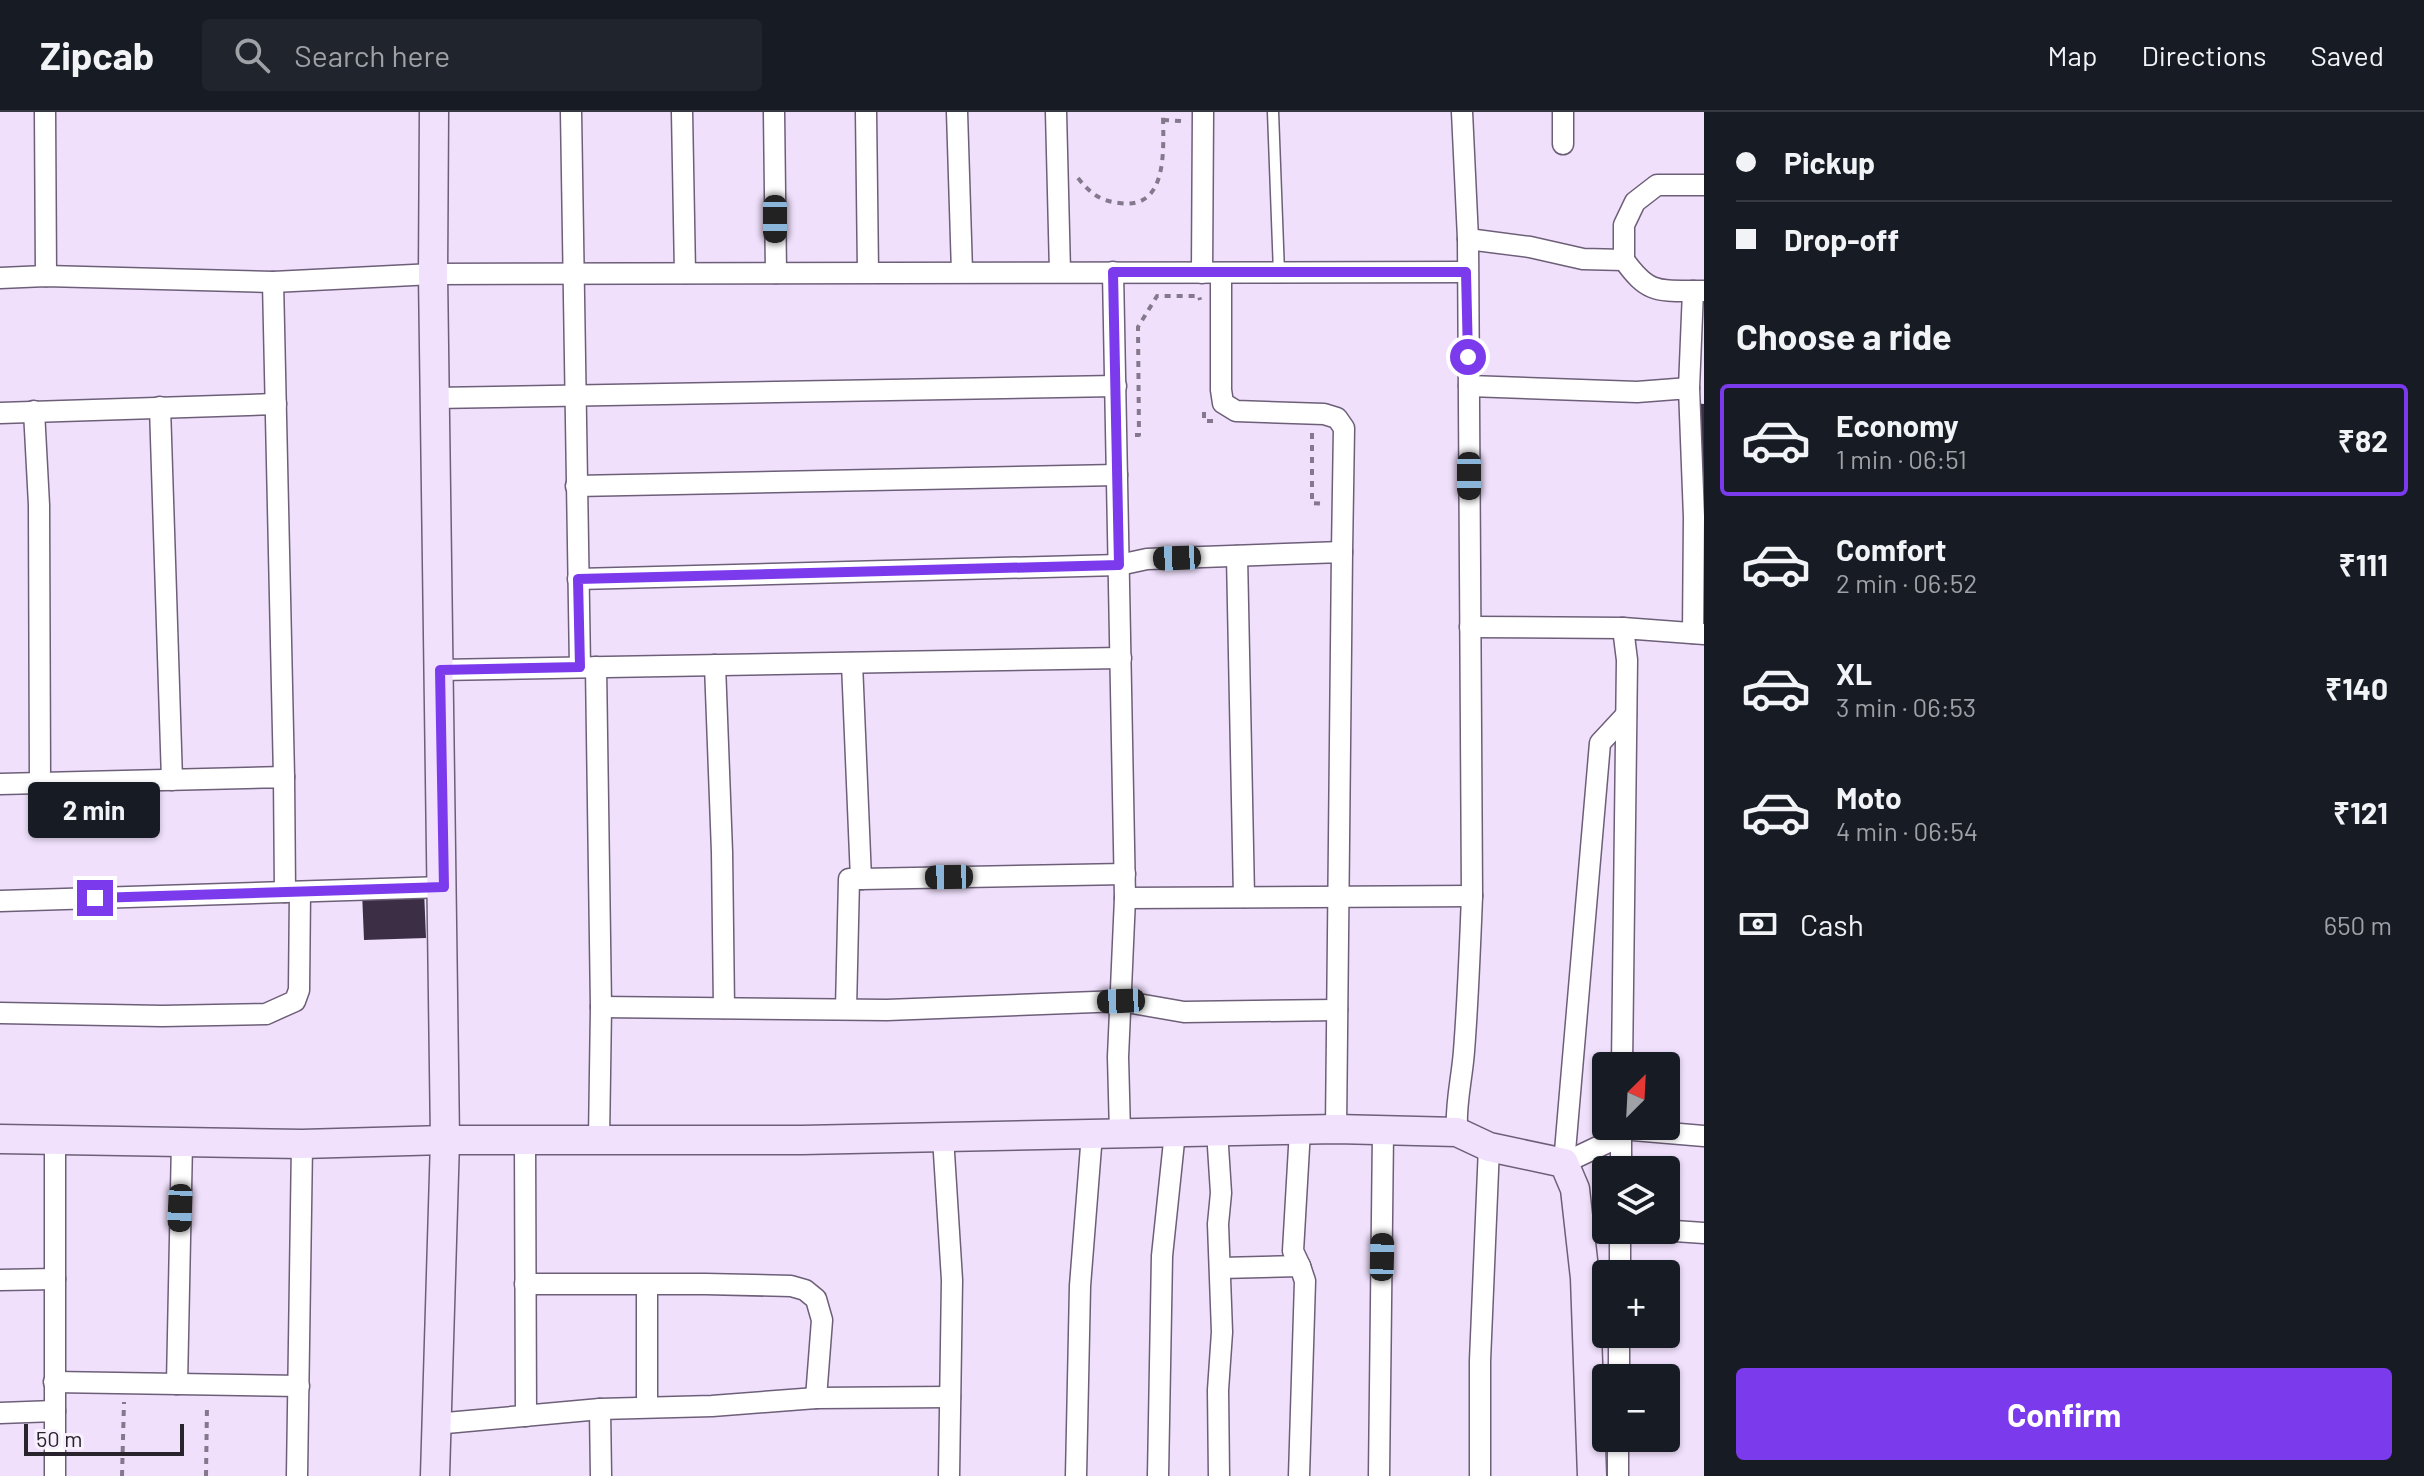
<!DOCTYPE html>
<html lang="en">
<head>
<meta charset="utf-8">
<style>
  :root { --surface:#171b24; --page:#20242c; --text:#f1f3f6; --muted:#9ea1a6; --line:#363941; --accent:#7c3aed }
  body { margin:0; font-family:Barlow,sans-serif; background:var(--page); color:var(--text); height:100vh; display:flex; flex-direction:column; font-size:30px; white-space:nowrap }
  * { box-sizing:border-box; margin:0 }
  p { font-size:26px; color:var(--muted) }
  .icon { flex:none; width:44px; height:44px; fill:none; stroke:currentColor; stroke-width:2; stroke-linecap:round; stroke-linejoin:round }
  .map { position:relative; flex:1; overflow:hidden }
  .details { display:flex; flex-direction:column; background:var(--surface); width:720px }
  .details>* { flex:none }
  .top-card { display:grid; align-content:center; height:176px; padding:0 32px; background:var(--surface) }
  .needle { width:52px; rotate:24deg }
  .buttons { position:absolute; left:1592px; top:940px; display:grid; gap:16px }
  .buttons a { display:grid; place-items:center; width:88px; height:88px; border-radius:8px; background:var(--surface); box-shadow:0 2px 6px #0004; font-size:40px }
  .scale { position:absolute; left:24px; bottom:20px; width:160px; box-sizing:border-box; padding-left:8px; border:4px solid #29232e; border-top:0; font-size:22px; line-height:28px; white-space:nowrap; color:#29232e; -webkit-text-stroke:6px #f8f1fd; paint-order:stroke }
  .end { position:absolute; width:36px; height:36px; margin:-18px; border:10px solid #7c3aed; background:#fff; box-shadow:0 0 0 4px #fff }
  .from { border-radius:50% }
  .bubble { position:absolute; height:56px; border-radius:8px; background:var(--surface); box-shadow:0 2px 6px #0004; font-size:26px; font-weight:700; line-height:56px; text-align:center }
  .car { position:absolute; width:24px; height:48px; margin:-24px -12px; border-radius:10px; box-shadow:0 0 6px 2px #0007; background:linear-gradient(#222 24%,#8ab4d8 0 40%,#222 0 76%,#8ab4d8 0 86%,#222 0) }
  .top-card b { display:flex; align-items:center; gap:28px; height:76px; font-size:30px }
  .top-card b+b { border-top:2px solid var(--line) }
  .top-card i { width:20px; height:20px; background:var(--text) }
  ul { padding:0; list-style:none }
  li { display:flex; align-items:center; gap:24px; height:112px; margin:0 16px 12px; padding:0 16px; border:4px solid transparent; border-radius:8px }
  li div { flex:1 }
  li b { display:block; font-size:30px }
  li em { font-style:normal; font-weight:700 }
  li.on { border-color:var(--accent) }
  li>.icon { width:72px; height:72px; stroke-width:1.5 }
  h2 { padding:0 32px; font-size:36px; line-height:96px }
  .pay { display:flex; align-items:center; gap:20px; height:88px; padding:0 32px; font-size:30px }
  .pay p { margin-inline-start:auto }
  .action { display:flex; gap:16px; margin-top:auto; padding:16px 32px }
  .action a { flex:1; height:92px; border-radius:8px; background:var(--accent); color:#fff; font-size:32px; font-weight:700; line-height:92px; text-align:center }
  header { display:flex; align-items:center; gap:48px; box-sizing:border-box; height:112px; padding:0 40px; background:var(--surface); border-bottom:2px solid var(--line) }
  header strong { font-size:38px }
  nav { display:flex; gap:44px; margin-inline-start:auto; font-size:28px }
  .search { width:560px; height:72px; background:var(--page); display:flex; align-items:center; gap:20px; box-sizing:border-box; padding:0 28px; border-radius:8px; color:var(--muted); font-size:30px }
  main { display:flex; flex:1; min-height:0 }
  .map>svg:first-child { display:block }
  .building { fill:#3c2f45 }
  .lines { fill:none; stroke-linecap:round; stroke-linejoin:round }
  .lane-casing { stroke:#6d5f78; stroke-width:13 }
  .street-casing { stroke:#6d5f78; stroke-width:23 }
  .secondary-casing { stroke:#6d5f78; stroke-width:31 }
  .path { stroke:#84798c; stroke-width:4; stroke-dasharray:6 6; stroke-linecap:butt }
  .lane { stroke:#fff; stroke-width:10 }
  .street { stroke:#fff; stroke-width:20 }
  .secondary { stroke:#f1e1fc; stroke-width:28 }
  .route { stroke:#7c3aed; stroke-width:10 }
</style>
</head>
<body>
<header>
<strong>Zipcab</strong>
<div class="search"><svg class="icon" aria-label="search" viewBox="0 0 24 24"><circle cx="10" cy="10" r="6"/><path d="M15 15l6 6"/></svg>Search here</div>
<nav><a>Map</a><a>Directions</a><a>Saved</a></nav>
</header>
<main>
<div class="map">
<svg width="1704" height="1364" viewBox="0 0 1704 1364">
  <rect width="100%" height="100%" fill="#f0e0fc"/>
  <!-- building -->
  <g class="building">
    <path d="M1695,291L1704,292V442H1697Z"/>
    <path d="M424,778L426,826L364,828L362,780Z"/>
  </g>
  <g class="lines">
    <!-- lane casing -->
    <g class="lane-casing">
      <path id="lane" d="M1273,0L1279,161"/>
    </g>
    <!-- street casing -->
    <g class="street-casing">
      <g id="street">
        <path d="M45,0L46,164"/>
        <path d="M571,0L580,555"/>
        <path d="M682,0L685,161"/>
        <path d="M774,0L776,161"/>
        <path d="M866,0L868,160"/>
        <path d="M957,0L962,160"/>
        <path d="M1056,0L1060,160"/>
        <path d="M1563,0V32"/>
        <path d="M1468,127L1530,135L1583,147L1624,148V113L1635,90L1657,73H1704"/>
        <path d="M1624,148C1647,180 1656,179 1693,179"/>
        <path d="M1113,160L1125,786L1472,784"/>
        <path d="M1202,161L1203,0"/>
        <path d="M1221,161V278L1223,291L1236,299L1324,302L1337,306L1344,316L1342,440"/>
        <path d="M0,166L46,164L273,170L433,162L1466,160"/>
        <path d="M273,170L284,665"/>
        <path d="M1469,274L1637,280L1689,276L1694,405L1693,521"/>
        <path d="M1689,276L1693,179H1704"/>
        <path d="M435,286L1116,274"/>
        <path d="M160,295L172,668"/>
        <path d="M34,299L39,393L40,671"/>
        <path d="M0,301L276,292"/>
        <path d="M576,374L1117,363"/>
        <path d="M1237,444L1244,785"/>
        <path d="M578,467L1119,453L1147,447L1342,440L1336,1017"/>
        <path d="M1470,515L1623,516"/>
        <path d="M852,551L861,767L1125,762"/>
        <path d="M715,553L722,740L724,896"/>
        <path d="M596,555L601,895L599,1028"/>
        <path d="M440,558L1121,546"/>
        <path d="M0,672L284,665L285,780"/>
        <path d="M0,789L444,775"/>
        <path d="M601,895L887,898L1121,889L1184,900L1337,898"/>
        <path d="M846,897L849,767H861"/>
        <path d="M0,901L162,904L266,902L295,889L299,878L300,780"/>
        <path d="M1622,954L1627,548L1623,516L1704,522"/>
        <path d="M1621,1017L1704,1024"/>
        <path d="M1217,1019L1221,1081L1218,1112L1222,1220L1218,1278L1219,1364"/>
        <path d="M1457,1020C1455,992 1462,967 1464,939C1468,888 1470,836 1472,784L1468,127L1462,0"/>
        <path d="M1120,1021L1118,945L1125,786"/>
        <path d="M943,1025L952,1168L949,1364"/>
        <path d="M525,1028L526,1304"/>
        <path d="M1564,1051L1600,631L1626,603"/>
        <path d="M1564,1051L1621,1024"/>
        <path d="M1621,1058V1014"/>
        <path d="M1660,1118L1704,1121"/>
        <path d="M1300,1154L1293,1139L1300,1018"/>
        <path d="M1221,1156L1300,1154L1305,1169L1299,1364"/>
        <path d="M1620,1162V1118"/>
        <path d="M0,1168L55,1167"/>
        <path d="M525,1172H705L791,1174L805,1178L816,1187L822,1208L816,1286"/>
        <path d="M647,1173V1295"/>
        <path d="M1619,1266V1222"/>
        <path d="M54,1270L299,1274"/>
        <path d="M177,1272L182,1030"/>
        <path d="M600,1297L601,1364"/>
        <path d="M55,1299V1028"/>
        <path d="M0,1301L55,1299V1364"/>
        <path d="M435,1312L600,1297L712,1294L816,1286L950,1285"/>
        <path d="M297,1364L302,1032"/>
        <path d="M1076,1364L1080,1174L1092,1022"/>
        <path d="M1158,1364L1162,1144L1175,1020"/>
        <path d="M1379,1364L1383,1020"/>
        <path d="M1480,1364V1249L1489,1035"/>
        <path d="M1618,1364V1326"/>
      </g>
    </g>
    <!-- secondary casing -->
    <g class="secondary-casing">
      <g id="secondary">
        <path d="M434,0L433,162L445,1028L435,1364"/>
        <path d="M0,1027L302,1032L445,1028H802L1336,1017L1457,1020L1489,1035L1564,1051L1575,1077L1585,1166L1592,1364"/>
      </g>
    </g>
    <!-- path -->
    <g class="path">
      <path d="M1163,8L1181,9"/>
      <path d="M1078,66C1090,81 1100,89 1119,91C1170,99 1163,33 1163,0"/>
      <path d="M1204,300V309H1214"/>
      <path d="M1312,321V391L1325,392"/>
      <path d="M1135,323H1139L1138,215L1157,184H1199L1200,188"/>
      <path d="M122,1364L124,1290"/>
      <path d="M206,1364L207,1294"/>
    </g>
    <!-- lane -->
    <use href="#lane" class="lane"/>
    <!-- street -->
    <use href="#street" class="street"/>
    <!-- secondary -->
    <use href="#secondary" class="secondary"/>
  </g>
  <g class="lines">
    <!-- route -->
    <path class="route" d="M95,786L444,775L440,558L580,555L578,467L1119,453L1113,160H1466L1468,245"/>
  </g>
</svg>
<div class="buttons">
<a><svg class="needle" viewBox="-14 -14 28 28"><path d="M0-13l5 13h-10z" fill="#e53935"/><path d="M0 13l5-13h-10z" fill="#9ea1a6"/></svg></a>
<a><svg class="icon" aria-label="layers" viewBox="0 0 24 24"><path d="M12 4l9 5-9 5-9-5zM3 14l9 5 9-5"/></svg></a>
<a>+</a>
<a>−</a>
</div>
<div class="scale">50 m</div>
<i class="end from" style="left:1468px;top:245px"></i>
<i class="end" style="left:95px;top:786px"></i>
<div class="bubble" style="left:28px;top:670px;width:132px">2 min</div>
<i class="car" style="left:775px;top:107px;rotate:180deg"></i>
<i class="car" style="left:1469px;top:364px;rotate:180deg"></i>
<i class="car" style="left:1177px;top:446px;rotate:268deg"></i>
<i class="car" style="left:949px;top:765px;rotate:269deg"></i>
<i class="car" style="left:1121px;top:889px;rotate:268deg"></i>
<i class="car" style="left:180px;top:1096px;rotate:182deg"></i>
<i class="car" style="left:1382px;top:1145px;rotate:1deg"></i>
</div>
<section class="details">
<div class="top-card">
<b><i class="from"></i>Pickup</b>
<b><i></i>Drop-off</b>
</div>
<h2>Choose a ride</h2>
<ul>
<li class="on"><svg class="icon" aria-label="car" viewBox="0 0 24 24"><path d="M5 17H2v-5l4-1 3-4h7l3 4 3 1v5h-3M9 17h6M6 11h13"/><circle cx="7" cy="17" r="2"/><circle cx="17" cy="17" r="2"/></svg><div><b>Economy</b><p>1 min · 06:51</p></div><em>₹82</em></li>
<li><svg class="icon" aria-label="car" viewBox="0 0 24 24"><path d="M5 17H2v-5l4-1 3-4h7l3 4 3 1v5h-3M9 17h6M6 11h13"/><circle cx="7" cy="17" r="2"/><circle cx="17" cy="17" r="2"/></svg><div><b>Comfort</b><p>2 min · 06:52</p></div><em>₹111</em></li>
<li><svg class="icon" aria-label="car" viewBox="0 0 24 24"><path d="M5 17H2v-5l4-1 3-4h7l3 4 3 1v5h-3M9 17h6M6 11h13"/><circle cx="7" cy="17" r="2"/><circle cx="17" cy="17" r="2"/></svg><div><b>XL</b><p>3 min · 06:53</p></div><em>₹140</em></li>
<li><svg class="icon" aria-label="car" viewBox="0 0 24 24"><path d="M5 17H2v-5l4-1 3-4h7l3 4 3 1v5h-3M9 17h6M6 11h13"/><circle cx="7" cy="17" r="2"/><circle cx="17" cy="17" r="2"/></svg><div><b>Moto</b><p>4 min · 06:54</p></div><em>₹121</em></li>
</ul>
<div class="pay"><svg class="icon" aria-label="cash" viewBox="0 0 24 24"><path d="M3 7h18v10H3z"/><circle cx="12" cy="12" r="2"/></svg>Cash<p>650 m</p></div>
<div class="action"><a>Confirm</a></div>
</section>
</main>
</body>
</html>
